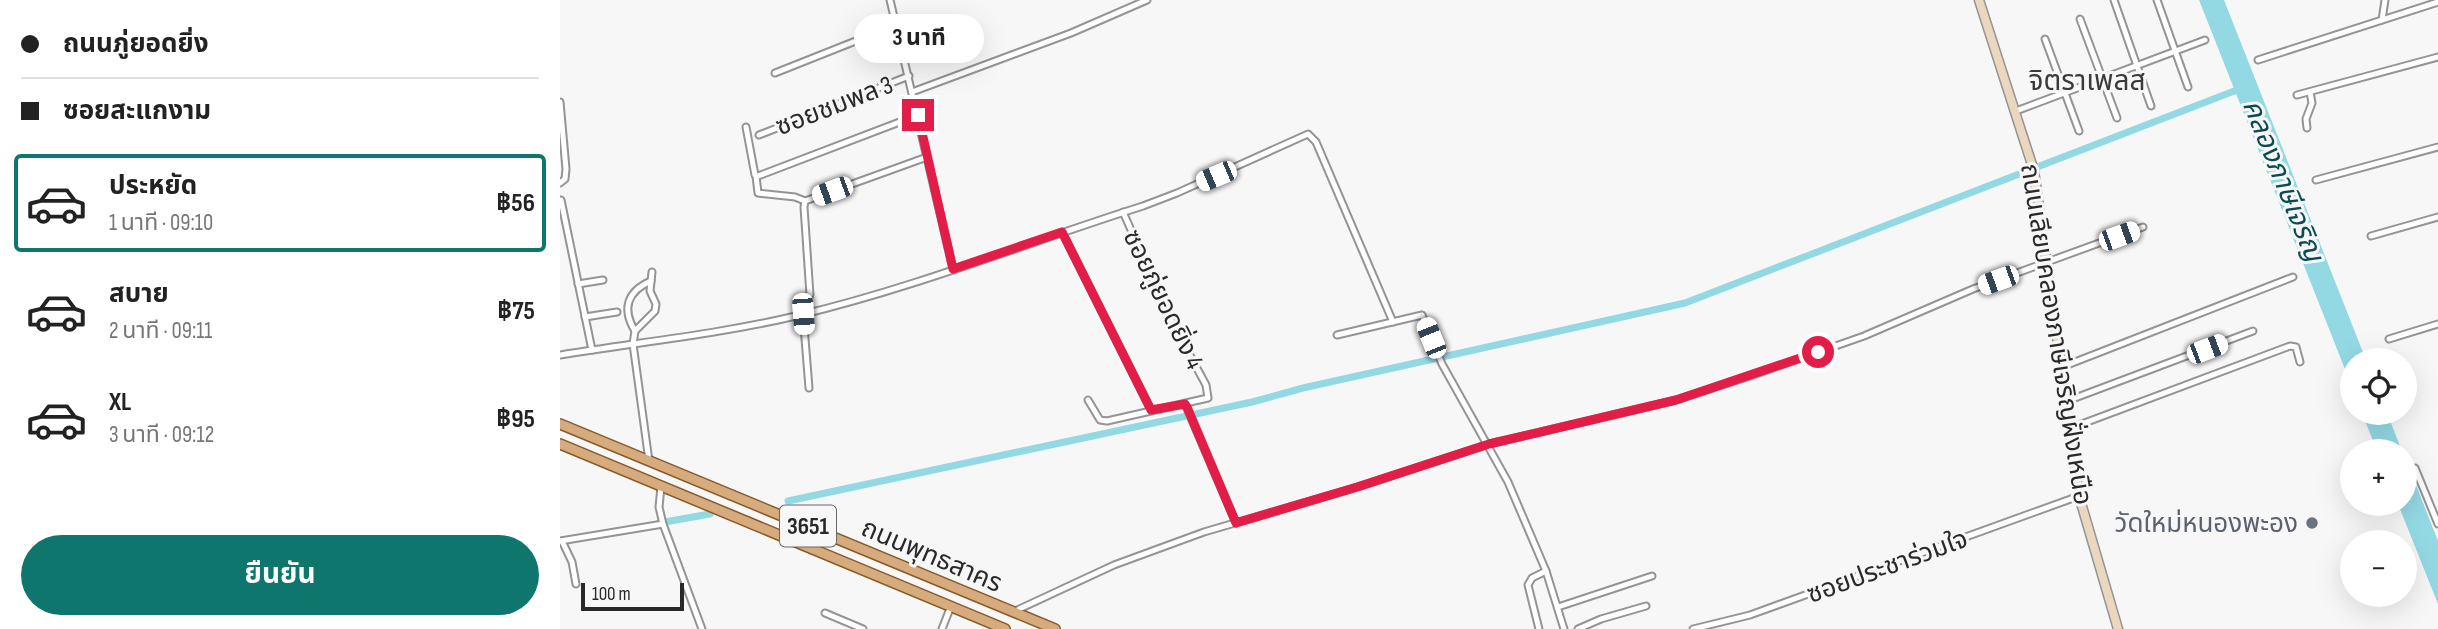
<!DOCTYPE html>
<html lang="th">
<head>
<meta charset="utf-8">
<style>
  :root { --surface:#fff; --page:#f6f6f6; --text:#222; --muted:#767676; --line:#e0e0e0; --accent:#0f766e }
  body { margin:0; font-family:"Sofia Sans Condensed","Noto Sans Thai",sans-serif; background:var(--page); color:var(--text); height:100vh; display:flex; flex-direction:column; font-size:26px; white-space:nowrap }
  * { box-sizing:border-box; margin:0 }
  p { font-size:23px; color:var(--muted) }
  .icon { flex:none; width:38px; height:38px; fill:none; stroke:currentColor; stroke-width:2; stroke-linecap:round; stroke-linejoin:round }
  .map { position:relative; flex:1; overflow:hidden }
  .panel { display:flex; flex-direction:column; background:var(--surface); width:560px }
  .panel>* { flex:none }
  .hud { display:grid; align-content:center; height:154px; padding:0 21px; background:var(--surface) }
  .controls { position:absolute; left:1780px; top:348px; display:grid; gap:14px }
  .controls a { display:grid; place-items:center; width:77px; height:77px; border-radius:50%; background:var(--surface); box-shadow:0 7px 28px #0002; font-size:35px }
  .scale { position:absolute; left:21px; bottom:18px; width:103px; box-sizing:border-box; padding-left:7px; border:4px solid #29292a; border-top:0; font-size:19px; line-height:24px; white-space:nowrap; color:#29292a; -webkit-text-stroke:5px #f7f7f8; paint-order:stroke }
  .end { position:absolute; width:32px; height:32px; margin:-16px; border:9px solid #e11d48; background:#fff; box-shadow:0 0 0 4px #fff }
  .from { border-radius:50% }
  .bubble { position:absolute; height:49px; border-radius:24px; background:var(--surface); box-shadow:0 7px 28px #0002; font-size:23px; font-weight:700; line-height:49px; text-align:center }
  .car { position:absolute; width:21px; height:42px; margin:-21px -10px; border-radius:9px; box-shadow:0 0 5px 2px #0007; background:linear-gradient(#fff 24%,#345 0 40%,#fff 0 76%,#345 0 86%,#fff 0) }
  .hud b { display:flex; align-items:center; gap:24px; height:66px; font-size:26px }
  .hud b+b { border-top:2px solid var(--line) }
  .hud i { width:18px; height:18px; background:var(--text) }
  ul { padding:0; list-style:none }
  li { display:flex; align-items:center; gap:21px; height:98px; margin:0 14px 10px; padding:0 7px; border:4px solid transparent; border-radius:7px }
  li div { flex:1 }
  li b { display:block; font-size:26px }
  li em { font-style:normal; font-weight:700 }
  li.active { border-color:var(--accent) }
  li>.icon { width:63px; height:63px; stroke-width:1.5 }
  .primary-button { display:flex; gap:14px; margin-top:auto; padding:14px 21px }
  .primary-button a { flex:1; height:80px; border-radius:42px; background:var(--accent); color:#fff; font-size:28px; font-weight:700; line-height:80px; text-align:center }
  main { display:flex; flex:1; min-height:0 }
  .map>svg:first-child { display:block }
  .water { fill:#93d9e4 }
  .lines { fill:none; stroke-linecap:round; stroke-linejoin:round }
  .canal { stroke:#93d9e4; stroke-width:7 }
  .minor-casing { stroke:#949495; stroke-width:9 }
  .secondary-casing { stroke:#949495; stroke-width:11 }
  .primary-casing { stroke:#885a29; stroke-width:12 }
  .minor { stroke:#fff; stroke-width:5 }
  .secondary { stroke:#ebd6be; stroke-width:8 }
  .primary { stroke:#d6ac7e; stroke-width:9 }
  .route { stroke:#e11d48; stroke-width:9 }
  .worship-dot { fill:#6b7280; stroke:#f7f7f8; stroke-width:2.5 }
  .labels { text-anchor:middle; stroke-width:6; stroke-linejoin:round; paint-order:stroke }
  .shield { fill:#f7f7f8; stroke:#676768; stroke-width:2 }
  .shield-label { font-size:24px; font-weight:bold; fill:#29292a }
  .street-label { font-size:26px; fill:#29292a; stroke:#f7f7f8 }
  .worship-label { font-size:26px; fill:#5b616d; stroke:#f7f7f8; text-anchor:end }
  .neighbourhood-label { font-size:28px; fill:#3a3a3b; stroke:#f7f7f8 }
  .water-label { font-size:28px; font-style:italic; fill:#0b4b53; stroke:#f7f7f8 }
</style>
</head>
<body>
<main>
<section class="panel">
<div class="hud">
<b><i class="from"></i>ถนนภู่ยอดยิ่ง</b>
<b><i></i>ซอยสะแกงาม</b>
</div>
<ul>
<li class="active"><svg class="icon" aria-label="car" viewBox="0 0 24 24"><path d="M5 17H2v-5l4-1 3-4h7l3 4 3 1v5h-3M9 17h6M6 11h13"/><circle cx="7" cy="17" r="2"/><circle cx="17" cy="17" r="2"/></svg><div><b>ประหยัด</b><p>1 นาที · 09:10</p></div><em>฿56</em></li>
<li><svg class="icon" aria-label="car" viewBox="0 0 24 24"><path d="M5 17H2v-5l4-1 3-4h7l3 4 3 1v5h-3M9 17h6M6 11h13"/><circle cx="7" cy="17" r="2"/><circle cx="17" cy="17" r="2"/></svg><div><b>สบาย</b><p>2 นาที · 09:11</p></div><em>฿75</em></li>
<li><svg class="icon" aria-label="car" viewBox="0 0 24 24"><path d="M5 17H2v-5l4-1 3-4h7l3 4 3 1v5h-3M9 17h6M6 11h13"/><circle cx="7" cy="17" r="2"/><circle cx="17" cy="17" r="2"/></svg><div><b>XL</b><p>3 นาที · 09:12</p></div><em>฿95</em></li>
</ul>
<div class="primary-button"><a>ยืนยัน</a></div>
</section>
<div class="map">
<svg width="1878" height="629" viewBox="0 0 1878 629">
  <rect width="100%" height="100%" fill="#f7f7f8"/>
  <!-- water -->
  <g class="water">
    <path d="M1639,0H1664L1806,360H1792V387Z"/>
    <path d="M1802,413H1827L1842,451H1817Z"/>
    <path d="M1845,457L1878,541V604L1838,504H1844Z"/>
  </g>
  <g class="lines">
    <!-- canal -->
    <g class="canal">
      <path d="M228,501L692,402L743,388L1125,303L1682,88"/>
      <path d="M99,523L150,514"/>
    </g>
    <!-- minor casing -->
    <g class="minor-casing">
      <g id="minor">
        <path d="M330,0L393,269"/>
        <path d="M1554,0L1591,106"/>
        <path d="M1597,0L1628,87"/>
        <path d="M1520,19L1557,118"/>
        <path d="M1822,20L1825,0"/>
        <path d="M1485,39L1519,131"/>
        <path d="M1698,60L1878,2"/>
        <path d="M215,73L336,25"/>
        <path d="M352,92L511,33L587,0"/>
        <path d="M1737,95L1878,57"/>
        <path d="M0,102L6,169L5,179L0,183"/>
        <path d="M1456,111L1645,40"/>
        <path d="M186,127L195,175L198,176L358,115"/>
        <path d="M1747,128L1746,119L1752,103L1750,92"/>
        <path d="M199,135L349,76"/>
        <path d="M196,176L198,193L235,197L245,201"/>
        <path d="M1756,180L1878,147"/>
        <path d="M1,200L32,350"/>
        <path d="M502,232L591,410"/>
        <path d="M1811,236L1878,217"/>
        <path d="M18,284L43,280"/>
        <path d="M250,295L244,207L245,201L367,157"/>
        <path d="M243,314L249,388"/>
        <path d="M25,317L57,312"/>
        <path d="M75,331C61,308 68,291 91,281"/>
        <path d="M777,335L862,315L882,364L948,482L986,571L1004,629"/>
        <path d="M1829,339L1878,324"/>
        <path d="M0,355C80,342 161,334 240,315C357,287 469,242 583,206L617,193L748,134L756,142L833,322"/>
        <path d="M1502,367L1733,277"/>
        <path d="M528,400L540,420L547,421L648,398L646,385L613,324L563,212"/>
        <path d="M1507,401L1693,331"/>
        <path d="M625,404L676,523"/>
        <path d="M1511,428L1730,346L1736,347L1740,362"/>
        <path d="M89,461L73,344L75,331L95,311L96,304L90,291L92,272"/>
        <path d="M1855,468L1878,524"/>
        <path d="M101,487L99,507L103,524L142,629"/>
        <path d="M0,541L103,524"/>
        <path d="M2,541L12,562L16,584"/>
        <path d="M998,607L1092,576"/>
        <path d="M453,612L554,565L644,532L798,487L929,444L1116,400L1190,376L1304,336L1413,289L1583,227"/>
        <path d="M265,613L303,629"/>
        <path d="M382,629L391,606"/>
        <path d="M979,629L968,585L972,578L986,571"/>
        <path d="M1018,629L1041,619L1086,606"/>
        <path d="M1133,629L1190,615L1519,496"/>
      </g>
    </g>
    <!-- secondary casing -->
    <g class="secondary-casing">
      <path id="secondary" d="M1419,0L1474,171L1519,496L1558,629"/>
    </g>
    <!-- primary casing -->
    <g class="primary-casing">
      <g id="primary">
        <path d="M0,424L495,629"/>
        <path d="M0,444L445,629"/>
      </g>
    </g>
    <!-- minor -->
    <use href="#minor" class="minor"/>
    <!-- secondary -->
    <use href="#secondary" class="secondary"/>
    <!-- primary -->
    <use href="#primary" class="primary"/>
  </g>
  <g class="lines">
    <!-- route -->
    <path class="route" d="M358,115L393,269L502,232L591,410L625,404L627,407L676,523L797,487L929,444L1116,400L1258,352"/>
  </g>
  <!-- markers -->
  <circle class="worship-dot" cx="1752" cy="523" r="7"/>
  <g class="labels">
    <!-- shield labels -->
    <rect class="shield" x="220" y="505.5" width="56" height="41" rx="5"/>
    <g class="shield-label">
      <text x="248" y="534">3651</text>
    </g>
    <!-- street labels -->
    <g class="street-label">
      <text transform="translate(274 105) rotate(-21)" y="9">ซอยชมพล 3</text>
      <text transform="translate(604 299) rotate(64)" y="9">ซอยภู่ยอดยิ่ง 4</text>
      <text transform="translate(1497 334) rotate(81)" y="9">ถนนเลียบคลองภาษีเจริญฝั่งเหนือ</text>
      <text transform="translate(372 555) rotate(23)" y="9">ถนนพุทธสาคร</text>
      <text transform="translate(1327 566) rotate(-20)" y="9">ซอยประชาร่วมใจ</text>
    </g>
    <!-- worship labels -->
    <g class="worship-label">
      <text x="1738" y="532">วัดใหม่หนองพะอง</text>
    </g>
    <!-- neighbourhood labels -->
    <g class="neighbourhood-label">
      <text x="1527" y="90">จิตราเพลส</text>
    </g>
    <!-- water labels -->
    <g class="water-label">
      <text transform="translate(1724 180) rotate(68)" y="10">คลองภาษีเจริญ</text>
    </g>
  </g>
</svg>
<div class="controls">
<a><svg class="icon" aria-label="locate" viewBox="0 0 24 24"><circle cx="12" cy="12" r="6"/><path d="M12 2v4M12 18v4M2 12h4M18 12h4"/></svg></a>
<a>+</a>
<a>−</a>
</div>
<div class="scale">100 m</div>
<i class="end from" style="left:1258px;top:352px"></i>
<i class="end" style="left:358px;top:115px"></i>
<div class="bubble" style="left:294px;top:14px;width:130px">3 นาที</div>
<i class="car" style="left:656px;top:176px;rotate:247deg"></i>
<i class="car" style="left:272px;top:191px;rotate:250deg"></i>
<i class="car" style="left:1559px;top:236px;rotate:70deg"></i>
<i class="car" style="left:1438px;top:280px;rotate:250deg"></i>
<i class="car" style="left:243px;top:314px;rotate:176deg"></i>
<i class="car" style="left:871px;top:338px;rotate:338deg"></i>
<i class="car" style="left:1647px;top:349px;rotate:69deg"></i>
</div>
</main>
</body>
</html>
